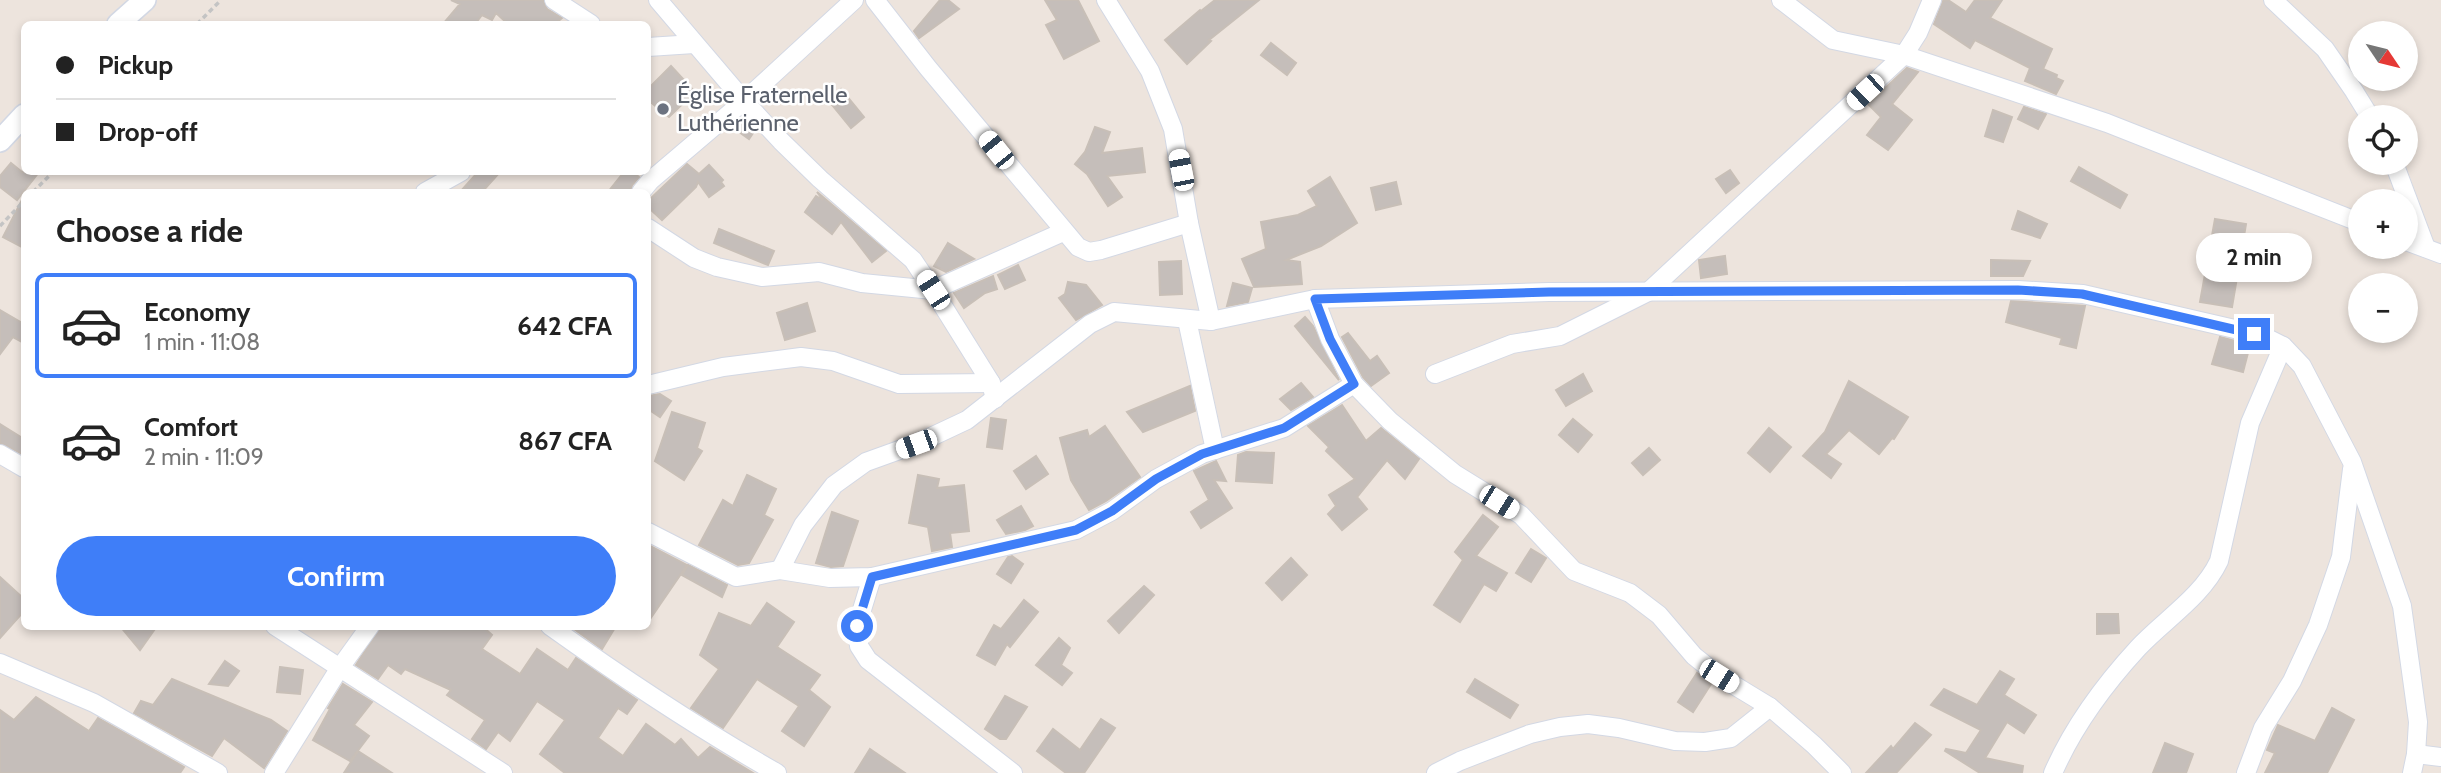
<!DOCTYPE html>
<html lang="en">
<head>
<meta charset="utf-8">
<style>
  :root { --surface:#fff; --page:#f6f6f6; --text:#222; --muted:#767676; --line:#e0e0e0; --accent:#3f7ef8 }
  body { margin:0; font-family:Cabin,sans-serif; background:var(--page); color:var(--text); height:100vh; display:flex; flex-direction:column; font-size:26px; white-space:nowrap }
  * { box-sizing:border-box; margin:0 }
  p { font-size:23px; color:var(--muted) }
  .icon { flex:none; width:38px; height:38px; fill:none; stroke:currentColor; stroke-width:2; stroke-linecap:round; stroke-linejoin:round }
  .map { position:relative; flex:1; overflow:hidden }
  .panel { position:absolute; left:21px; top:189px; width:630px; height:441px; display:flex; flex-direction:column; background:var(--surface); border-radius:10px; box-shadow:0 4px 10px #0003 }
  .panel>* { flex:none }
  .top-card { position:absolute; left:21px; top:21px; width:630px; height:154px; border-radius:10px; box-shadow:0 4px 10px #0003; display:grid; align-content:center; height:154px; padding:0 35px; background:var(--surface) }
  .needle { width:46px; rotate:125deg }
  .fabs { position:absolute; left:2348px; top:21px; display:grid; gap:14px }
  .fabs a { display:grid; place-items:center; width:70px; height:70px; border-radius:50%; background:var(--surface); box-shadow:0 4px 10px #0003; font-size:35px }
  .end { position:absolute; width:32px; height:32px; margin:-16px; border:9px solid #3f7ef8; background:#fff; box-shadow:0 0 0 4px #fff }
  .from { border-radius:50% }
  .bubble { position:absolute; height:49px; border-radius:24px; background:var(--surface); box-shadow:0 4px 10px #0003; font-size:23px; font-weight:700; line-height:49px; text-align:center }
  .car { position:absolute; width:21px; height:42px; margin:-21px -10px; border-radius:9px; box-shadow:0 0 5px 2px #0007; background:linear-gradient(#fff 24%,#345 0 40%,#fff 0 76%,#345 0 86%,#fff 0) }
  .top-card b { display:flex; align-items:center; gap:24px; height:66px; font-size:26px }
  .top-card b+b { border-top:2px solid var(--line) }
  .top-card i { width:18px; height:18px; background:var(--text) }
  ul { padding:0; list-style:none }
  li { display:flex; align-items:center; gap:21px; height:105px; margin:0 14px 10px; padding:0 21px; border:4px solid transparent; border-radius:10px }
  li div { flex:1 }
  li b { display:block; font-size:26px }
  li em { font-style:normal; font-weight:700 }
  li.on { border-color:var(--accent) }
  li>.icon { width:63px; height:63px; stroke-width:1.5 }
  h2 { padding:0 35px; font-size:32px; line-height:84px }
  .primary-button { display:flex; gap:14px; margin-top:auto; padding:14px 35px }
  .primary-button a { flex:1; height:80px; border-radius:42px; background:var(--accent); color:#fff; font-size:28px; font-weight:700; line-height:80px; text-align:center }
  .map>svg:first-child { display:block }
  .building { fill:#c5beba; stroke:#c8bfb7; stroke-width:2 }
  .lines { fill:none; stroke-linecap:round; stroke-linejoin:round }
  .minor-casing { stroke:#d3d8e4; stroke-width:20 }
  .tertiary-casing { stroke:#d3d8e4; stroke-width:24 }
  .path { stroke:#c4c4c4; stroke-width:3.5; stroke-dasharray:5 3.5; stroke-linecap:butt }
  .minor { stroke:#fff; stroke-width:18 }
  .tertiary { stroke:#fff; stroke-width:21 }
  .route { stroke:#3f7ef8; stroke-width:9 }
  .worship-dot { fill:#6b7280; stroke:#fff; stroke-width:2.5 }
  .labels { text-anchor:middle; stroke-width:5; stroke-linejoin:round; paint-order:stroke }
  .worship-label { font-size:24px; fill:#5b616d; stroke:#fff; text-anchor:start }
</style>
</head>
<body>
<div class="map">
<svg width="2441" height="773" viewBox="0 0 2441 773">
  <rect width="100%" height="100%" fill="#ede4dd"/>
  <!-- building -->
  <g class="building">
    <path d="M451,0H543L547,9L562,18L555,24H508L496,13L492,20L482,15L475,24H443L460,4Z"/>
    <path d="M940,0H948L959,9L919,38L914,31Z"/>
    <path d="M1045,0H1078L1099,41L1064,59L1046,25L1057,20Z"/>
    <path d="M1215,0H1259L1209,40L1211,41L1187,64L1165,40L1200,10L1201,11Z"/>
    <path d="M1948,0L1966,12L1975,0H2002L1990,18L2052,49L2043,69L2057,75L2056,78L2063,81L2056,94L2025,81L2030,68L1975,40L1970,48L1934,24L1943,1Z"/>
    <path d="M1271,43L1296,63L1287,75L1261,55Z"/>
    <path d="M671,66L695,92L669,117L648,100V89Z"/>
    <path d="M1907,68L1918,72L1892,104L1912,120L1888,150L1867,135L1881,117L1868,104Z"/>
    <path d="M841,89L864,117L851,128L828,100Z"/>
    <path d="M2024,107L2046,114L2038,129L2018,119Z"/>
    <path d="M1993,110L2012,117L2003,142L1985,136Z"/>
    <path d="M743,117L755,130L749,139L732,127Z"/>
    <path d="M1095,127L1110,132L1102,153L1142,148L1145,172L1107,176L1122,197L1108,206L1087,174L1075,164L1085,152Z"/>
    <path d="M11,163L22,172H39L17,200L0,187V176Z"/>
    <path d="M687,164L699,174L709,165L723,180L721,182L724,186L709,197L698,182L696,187L662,220L648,207V201Z"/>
    <path d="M2079,167L2127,195L2120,208L2071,181Z"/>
    <path d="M1730,170L1739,183L1726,193L1716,179Z"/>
    <path d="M478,172H500L482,192H460Z"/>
    <path d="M624,172H633L639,177L632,185L630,192H608Z"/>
    <path d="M1330,177L1357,223L1321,246L1286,260L1300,262L1302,284L1254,287L1242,259L1266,249L1261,222L1298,215L1317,206L1308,191Z"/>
    <path d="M1396,182L1401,204L1376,210L1371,188Z"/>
    <path d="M817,192L886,251L872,262L841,222L832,234L805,212L816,196L823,200Z"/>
    <path d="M24,196V248L3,237Z"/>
    <path d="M2018,211L2047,224L2040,238L2012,229Z"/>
    <path d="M2215,219L2246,224L2232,307L2200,302Z"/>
    <path d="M719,229L774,251L768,265L714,243Z"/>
    <path d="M948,243L974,259L946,272L934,266Z"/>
    <path d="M1725,256L1727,274L1701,278L1699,260Z"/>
    <path d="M1991,260L2030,261L2023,276H1991Z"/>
    <path d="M1181,261L1182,294L1160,295L1159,262Z"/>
    <path d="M1018,265L1025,280L1005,289L998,275Z"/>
    <path d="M993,276L997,289L985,293L964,308L954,293Z"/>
    <path d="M1068,282L1086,285L1102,305L1076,320L1059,298L1065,294Z"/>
    <path d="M1233,283L1252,288L1248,302L1227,306Z"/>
    <path d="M2011,301L2085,306L2076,348L2060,344L2062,338L2006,322Z"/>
    <path d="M807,303L815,331L785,340L777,313Z"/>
    <path d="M0,310L24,324V343L13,337L0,354Z"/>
    <path d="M1305,317L1313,326L1339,380L1295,326Z"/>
    <path d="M1348,333L1370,361L1377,356L1389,373L1371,386L1363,377L1342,337Z"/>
    <path d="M2220,337L2250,345L2243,372L2212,364Z"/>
    <path d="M1583,374L1592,391L1566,406L1556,390Z"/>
    <path d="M1849,381L1908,417L1894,439L1892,438L1879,454L1849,430L1826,454L1841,464L1831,478L1803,456L1825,432Z"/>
    <path d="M1301,383L1313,397L1291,410L1280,399Z"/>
    <path d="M1190,386L1195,411L1143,432L1127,412Z"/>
    <path d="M660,394L671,401L660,417L648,409V396Z"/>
    <path d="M1342,405L1366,441L1381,428L1419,459L1405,479L1387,460L1357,497L1367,509L1342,530L1328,514L1336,506L1329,495L1355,479L1326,451L1329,447L1308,426Z"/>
    <path d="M672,412L705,423L697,448L702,451L684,480L655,461Z"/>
    <path d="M991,418L1006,420L1002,449L987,447Z"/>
    <path d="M1573,419L1592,435L1578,452L1559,435Z"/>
    <path d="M0,424L24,439V455L0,443Z"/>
    <path d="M1105,426L1140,477L1106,501L1089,510L1071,480L1060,438L1087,430L1089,437Z"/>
    <path d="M1769,428L1791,447L1770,472L1748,453Z"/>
    <path d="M1649,448L1660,460L1643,475L1632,463Z"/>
    <path d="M1246,452L1274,453L1272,483L1236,481L1238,455Z"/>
    <path d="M1036,456L1048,474L1026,489L1014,471Z"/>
    <path d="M1216,461L1226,481L1214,480L1232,508L1201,528L1191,512L1209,500L1194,471Z"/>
    <path d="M747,475L776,489L764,515L773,520L749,563L738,565L699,545L723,500L733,506Z"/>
    <path d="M918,475L939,479L937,488L964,485L969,531L950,533L952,547L932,551L928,527L909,523Z"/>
    <path d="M1021,506L1033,526L1025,530L1006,534L997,520Z"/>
    <path d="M832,512L858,521L843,566L831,567L816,563Z"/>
    <path d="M1483,515L1498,527L1476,556L1507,573L1496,591L1484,584L1460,622L1434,605L1463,560L1455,552Z"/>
    <path d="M648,545L687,565L648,622Z"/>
    <path d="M1531,549L1546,558L1531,582L1516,573Z"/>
    <path d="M1012,556L1023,564L1011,583L997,574L1008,557Z"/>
    <path d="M1291,558L1307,575L1282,600L1266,583Z"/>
    <path d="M688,565L727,585L722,597L682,575Z"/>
    <path d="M0,577L24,599V611L0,638Z"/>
    <path d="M1144,586L1154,595L1119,633L1108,621Z"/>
    <path d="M1024,600L1038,612L1010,647L1007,644L995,665L977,655L994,625L1001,629Z"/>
    <path d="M767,603L794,622L777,647L820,675L809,690L830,707L804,746L782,731L799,706L757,679L723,728L691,708L719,669L700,655L719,613L751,626Z"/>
    <path d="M2097,614H2118L2119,633L2097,634Z"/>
    <path d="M120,626H157L140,650Z"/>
    <path d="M381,626H482L492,635L482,649L520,674L537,649L568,670L576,658L637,700L627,714L618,708L598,738L623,756L646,724L675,745L681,739L698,758L710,747L753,773H565L540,754L565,720L537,701L510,741L498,732L486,749L472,739L485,720L447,695L451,690L405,669L401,674L388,665L378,679L356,665Z"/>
    <path d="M570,626H616L602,649Z"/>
    <path d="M1059,638L1070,648L1061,665L1072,673L1062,685L1036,665Z"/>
    <path d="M225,661L239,671L228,686L209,684Z"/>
    <path d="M280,667L303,670L300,694L277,692Z"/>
    <path d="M2000,671L2014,679L2004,695L2036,715L2024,733L2007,722L1985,758L2023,766L2022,773H1980L1945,751L1946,749L1966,753L1981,730L1931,705L1944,689L1977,705Z"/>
    <path d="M1697,673L1711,684L1693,712L1678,702Z"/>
    <path d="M172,679L271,720L287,731L264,768L224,738L212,756L134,713L141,701L153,705Z"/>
    <path d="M1475,679L1518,705L1510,718L1467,692Z"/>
    <path d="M343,684L372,702L354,725L369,736L350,761L313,740L330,709L328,708Z"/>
    <path d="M1005,696L1027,707L1006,739H1000L985,729Z"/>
    <path d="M36,697L89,731L98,718L184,767L180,773H0V710L14,720Z"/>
    <path d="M2332,708L2354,720L2327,773H2265L2275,753L2267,750L2278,725L2315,741Z"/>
    <path d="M1101,719L1115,728L1084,773H1066L1037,751L1053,729L1080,750Z"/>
    <path d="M1915,723L1931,735L1896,773H1866L1891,746L1893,749Z"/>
    <path d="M2165,743L2193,754L2186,773H2153Z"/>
    <path d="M870,749L905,773H855Z"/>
    <path d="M358,751L392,773H344Z"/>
  </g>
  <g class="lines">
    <!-- minor casing -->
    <g class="minor-casing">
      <g id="minor">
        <path d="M554,0L591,24"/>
        <path d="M658,0L744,101L781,141L820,179L913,260L933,290L1063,232"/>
        <path d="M875,0L928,68L1078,247L1089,252L1101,250L1189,223"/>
        <path d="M1106,0L1150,71L1173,129L1189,223L1211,321L1315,299L1549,292L2018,290L2083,294L2239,330L2269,339L2283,346L2302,366L2352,462L2402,606L2418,722L2416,754L2412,773"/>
        <path d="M1781,0L1833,40L1904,55L2107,123L2361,223"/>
        <path d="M2273,0L2325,49L2354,91L2370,117"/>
        <path d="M648,47L694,44"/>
        <path d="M2394,163L2426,248"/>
        <path d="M425,192L461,172"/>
        <path d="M641,192L650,181L744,101L854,0"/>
        <path d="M648,228L694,258L717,267L762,277L819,272L862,283L933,290L991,383L995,399"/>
        <path d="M2406,241L2441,254"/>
        <path d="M1315,299L1330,339L1354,384L1390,421L1455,474L1521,515L1574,571L1630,593L1659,615L1694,656L1719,676L1770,707L1814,745L1842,773"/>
        <path d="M1187,320L1215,450"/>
        <path d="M1435,374L1512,344L1560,336L1648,292L1904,55L1918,33L1932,0"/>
        <path d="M648,385L723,367L801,357L833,361L899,384L991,383"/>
        <path d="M0,454L24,468"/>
        <path d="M648,532L736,577L780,570L830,578L872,577L1076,530L1112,511L1156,479L1202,454L1284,428L1354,384"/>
        <path d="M780,570L803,525L834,485L866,462L916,444L967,420L1090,324L1114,312L1211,321"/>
        <path d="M872,577L857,626L859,646L868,660L1013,773"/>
        <path d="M275,626L503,773"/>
        <path d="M550,626C624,679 698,728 777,773"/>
        <path d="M0,663L94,703L218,773"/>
        <path d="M2416,754L2441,757"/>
        <path d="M274,773L339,669L370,626"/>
        <path d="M1436,773L1460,761L1530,734L1560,727L1588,724L1619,728L1675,741L1705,742L1731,738L1770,707"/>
        <path d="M2053,773C2073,727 2104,685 2138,648C2164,620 2202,597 2219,561L2250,423L2283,346"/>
        <path d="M2246,773L2263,728L2292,681L2318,625L2341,557L2352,469"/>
      </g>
    </g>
    <!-- tertiary casing -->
    <g class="tertiary-casing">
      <g id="tertiary">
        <path d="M118,24L145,0"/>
        <path d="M0,141L24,115"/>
      </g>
    </g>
    <!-- path -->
    <g class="path">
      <path d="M197,24L221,0"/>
      <path d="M33,192L53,172"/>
      <path d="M0,226L24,201"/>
    </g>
    <!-- minor -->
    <use href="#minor" class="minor"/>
    <!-- tertiary -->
    <use href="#tertiary" class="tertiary"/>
  </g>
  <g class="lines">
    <!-- route -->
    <path class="route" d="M857,626L872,577L1076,530L1112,511L1156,479L1202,454L1284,428L1354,384L1330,339L1315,299L1549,292L2018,290L2082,294L2254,334"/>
  </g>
  <!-- markers -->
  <circle class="worship-dot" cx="663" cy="109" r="7"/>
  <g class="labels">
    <!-- worship labels -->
    <g class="worship-label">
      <text x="677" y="103">Église Fraternelle<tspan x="677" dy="28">Luthérienne</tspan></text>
    </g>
  </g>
</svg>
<div class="fabs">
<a><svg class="needle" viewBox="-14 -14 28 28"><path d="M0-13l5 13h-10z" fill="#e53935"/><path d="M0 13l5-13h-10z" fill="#767676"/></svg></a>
<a><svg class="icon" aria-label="locate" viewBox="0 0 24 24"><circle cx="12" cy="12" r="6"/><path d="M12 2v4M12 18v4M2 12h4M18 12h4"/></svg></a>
<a>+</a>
<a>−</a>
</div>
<i class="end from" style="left:857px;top:626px"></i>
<i class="end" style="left:2254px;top:334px"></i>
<div class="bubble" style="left:2196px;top:233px;width:116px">2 min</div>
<i class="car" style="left:1865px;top:92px;rotate:227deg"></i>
<i class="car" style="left:996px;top:150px;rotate:321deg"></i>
<i class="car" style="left:1181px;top:170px;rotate:349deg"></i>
<i class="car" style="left:933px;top:290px;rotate:327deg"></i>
<i class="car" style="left:916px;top:444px;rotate:250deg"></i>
<i class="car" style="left:1499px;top:502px;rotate:122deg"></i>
<i class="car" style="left:1719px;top:676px;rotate:122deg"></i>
<div class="top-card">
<b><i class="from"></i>Pickup</b>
<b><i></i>Drop-off</b>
</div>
<section class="panel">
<h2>Choose a ride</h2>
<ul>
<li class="on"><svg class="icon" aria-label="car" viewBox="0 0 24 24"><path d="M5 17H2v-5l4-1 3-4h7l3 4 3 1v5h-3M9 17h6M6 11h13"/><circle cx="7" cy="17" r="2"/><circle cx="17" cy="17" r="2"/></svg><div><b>Economy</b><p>1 min · 11:08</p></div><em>642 CFA</em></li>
<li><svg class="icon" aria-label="car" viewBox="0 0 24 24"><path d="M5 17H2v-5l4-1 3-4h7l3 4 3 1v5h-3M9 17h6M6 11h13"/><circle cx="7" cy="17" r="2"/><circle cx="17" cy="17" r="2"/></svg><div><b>Comfort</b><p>2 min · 11:09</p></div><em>867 CFA</em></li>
</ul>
<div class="primary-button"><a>Confirm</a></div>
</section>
</div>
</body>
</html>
